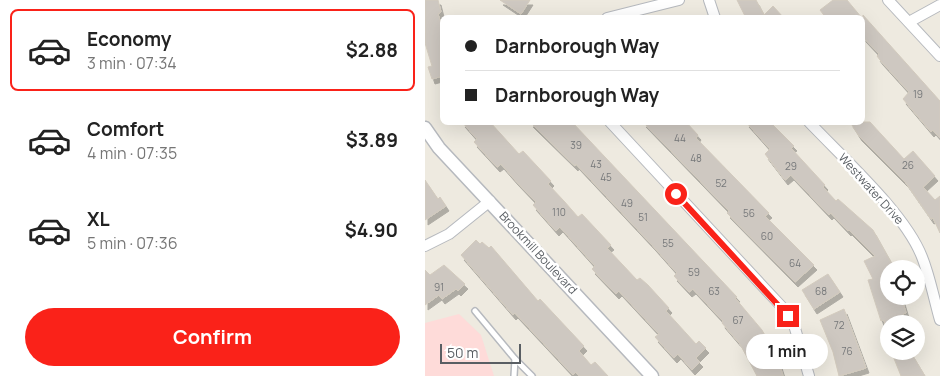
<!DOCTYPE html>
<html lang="en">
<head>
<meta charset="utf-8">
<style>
  :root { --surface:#fff; --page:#f2f2f2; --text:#222; --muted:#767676; --line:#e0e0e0; --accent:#fa2219 }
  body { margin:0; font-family:Manrope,sans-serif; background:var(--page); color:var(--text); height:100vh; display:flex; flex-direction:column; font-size:19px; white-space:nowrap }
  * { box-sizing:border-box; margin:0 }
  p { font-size:16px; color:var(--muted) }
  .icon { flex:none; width:28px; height:28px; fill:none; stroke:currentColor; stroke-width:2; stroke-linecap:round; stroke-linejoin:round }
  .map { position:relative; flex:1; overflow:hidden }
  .drawer { display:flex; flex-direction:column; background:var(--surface); width:425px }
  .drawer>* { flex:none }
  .guide { position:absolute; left:15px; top:15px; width:425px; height:110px; border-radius:8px; box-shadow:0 5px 20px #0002; display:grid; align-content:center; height:110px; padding:0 25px; background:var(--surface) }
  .tools { position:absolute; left:455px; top:260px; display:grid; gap:10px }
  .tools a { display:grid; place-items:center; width:45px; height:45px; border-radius:50%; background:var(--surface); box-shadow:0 5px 20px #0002; font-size:25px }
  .scale { position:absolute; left:15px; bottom:12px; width:81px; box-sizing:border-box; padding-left:5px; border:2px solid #595e63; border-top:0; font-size:14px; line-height:18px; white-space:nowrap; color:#595e63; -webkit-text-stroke:4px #fff; paint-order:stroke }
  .end { position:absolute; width:22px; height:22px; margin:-11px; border:6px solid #fa2219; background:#fff; box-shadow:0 0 0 2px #fff }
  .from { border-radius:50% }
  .bubble { position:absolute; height:35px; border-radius:18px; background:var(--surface); box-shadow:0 5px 20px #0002; font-size:16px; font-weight:700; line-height:35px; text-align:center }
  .guide b { display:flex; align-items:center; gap:18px; height:48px; font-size:19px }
  .guide b+b { border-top:1px solid var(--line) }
  .guide i { width:12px; height:12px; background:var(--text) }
  ul { padding:9px 0 0; list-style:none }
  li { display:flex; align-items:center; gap:15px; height:82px; margin:0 10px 8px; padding:0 15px; border:2px solid transparent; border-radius:8px }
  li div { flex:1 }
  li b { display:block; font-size:19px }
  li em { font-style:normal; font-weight:700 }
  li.current { border-color:var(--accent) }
  li>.icon { width:45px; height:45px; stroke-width:1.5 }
  .button { display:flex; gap:10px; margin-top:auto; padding:10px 25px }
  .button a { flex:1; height:58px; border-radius:30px; background:var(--accent); color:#fff; font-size:20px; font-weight:700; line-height:58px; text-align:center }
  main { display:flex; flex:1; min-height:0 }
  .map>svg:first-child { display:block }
  .medical { fill:#fedbd9 }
  .building { fill:#cec8c1; stroke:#d3cbbe; filter:url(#shadow) }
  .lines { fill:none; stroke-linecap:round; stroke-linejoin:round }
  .service-casing { stroke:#b6b9be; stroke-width:8 }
  .minor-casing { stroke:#b6b9be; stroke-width:12 }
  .tertiary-casing { stroke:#b6b9be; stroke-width:15 }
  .service { stroke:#fff; stroke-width:5 }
  .minor { stroke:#fff; stroke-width:10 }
  .tertiary { stroke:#fff; stroke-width:12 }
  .route { stroke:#fa2219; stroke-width:6 }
  .labels { text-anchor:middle; stroke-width:5; stroke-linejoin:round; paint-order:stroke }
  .number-label { font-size:10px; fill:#76787a }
  .street-label { font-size:12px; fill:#595e63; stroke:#fff }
</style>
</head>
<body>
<main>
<section class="drawer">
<ul>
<li class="current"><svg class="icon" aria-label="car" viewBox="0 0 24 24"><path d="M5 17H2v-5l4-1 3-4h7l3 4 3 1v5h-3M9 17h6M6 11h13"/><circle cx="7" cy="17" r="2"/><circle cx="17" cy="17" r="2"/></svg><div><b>Economy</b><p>3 min · 07:34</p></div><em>$2.88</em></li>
<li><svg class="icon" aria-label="car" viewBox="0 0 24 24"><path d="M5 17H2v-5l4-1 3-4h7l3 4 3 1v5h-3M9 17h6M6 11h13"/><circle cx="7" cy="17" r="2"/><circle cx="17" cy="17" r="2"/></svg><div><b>Comfort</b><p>4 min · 07:35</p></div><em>$3.89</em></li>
<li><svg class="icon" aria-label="car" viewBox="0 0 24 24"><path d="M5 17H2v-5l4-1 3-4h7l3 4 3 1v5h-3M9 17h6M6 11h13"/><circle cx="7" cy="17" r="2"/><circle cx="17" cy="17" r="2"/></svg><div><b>XL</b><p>5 min · 07:36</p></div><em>$4.90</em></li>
</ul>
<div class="button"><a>Confirm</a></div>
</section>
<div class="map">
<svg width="515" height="376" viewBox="0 0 515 376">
  <defs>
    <filter id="shadow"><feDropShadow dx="3" dy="5" stdDeviation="0" flood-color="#0004"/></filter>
  </defs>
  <rect width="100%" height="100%" fill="#eeeae0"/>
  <!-- medical -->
  <path class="medical" d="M34,314L56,335L69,376H0V323Z"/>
  <!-- building -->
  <g class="building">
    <path d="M0,0H13L16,12L13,14L18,29V76L7,79L3,67L7,66L0,43Z"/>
    <path d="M75,0H105L96,14Z"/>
    <path d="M312,0H331L339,15L348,6L359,18H321Z"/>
    <path d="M408,0H422L437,18H401L395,10Z"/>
    <path d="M438,15L515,101V138L508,130L506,132L478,99L484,92L455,60L452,56L454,54L438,37Z"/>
    <path d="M37,122H65L94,154L98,151L126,181L123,184L139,201L153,217L157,214L186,245L182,248L212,280L215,278L223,285L244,308L241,311L271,344L274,341L281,348L271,358L275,362L267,370L253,354L249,358L230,337L234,334L194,291L191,294L167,269L170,266L135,227L131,231L108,205L111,202L90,180L76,164L72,167L49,142L52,139Z"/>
    <path d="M105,122H147L312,297L310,298L337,330L353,360L358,376H332L315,344L297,323L298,321L268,289L264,292L249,276L252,273L228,246L151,164L150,166Z"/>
    <path d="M218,122H261L273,135L271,138L344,213L340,216L389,265L370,282L302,213L304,211Z"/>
    <path d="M321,122H345L369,146L366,148L400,185L398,187L411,201L413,199L448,230L467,264L464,266V296H476L481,313L478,314L481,324H460L459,320L456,321L443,280L448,279L439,261L450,256L424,230L423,231L406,213L404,215L366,175L360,180L340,154L345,149Z"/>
    <path d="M425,122H445L479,159L488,151L510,176L498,187L510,200L515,196V233L508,218L506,219L481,183L434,136Z"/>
    <path d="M0,180L13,199L15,197L21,206L0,220Z"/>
    <path d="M51,240L55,244L57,242L64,248L66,246L113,301L115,299L159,346L154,351L166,365L170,362L183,376H154L151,372L148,375L90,313L88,315L36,255Z"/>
    <path d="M19,265L40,284L33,291L31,289L17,299L14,295L0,305V270L5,275Z"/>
    <path d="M403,274L415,292L389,309L377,290Z"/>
    <path d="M419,309L441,368L414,376L408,352L395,320Z"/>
    <path d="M466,351H485L500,376H476Z"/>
  </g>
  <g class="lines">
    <!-- service casing -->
    <g class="service-casing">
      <g id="service">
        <path d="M50,311L90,359L89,376"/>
        <path d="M90,359L107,376"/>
      </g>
    </g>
    <!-- minor casing -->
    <g class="minor-casing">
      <g id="minor">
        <path d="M284,0L290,18"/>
        <path d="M463,0L515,56"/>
        <path d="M182,18L254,0"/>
        <path d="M484,22L515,5"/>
        <path d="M185,122L357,307L369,325L384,376"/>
        <path d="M384,122C418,158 480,213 497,257C505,277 509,299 515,320"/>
        <path d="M0,246L24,234L65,201"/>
      </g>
    </g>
    <!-- tertiary casing -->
    <g class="tertiary-casing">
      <path id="tertiary" d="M0,128L14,148L227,376"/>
    </g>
    <!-- service -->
    <use href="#service" class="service"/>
    <!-- minor -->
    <use href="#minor" class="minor"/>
    <!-- tertiary -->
    <use href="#tertiary" class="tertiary"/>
  </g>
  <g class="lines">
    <!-- route -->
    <path class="route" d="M251,194L363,316"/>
  </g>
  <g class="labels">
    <!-- number labels -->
    <g class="number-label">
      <text x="493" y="98">19</text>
      <text x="255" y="142">44</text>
      <text x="151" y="149">39</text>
      <text x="271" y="162">48</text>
      <text x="171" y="168">43</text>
      <text x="483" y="169">26</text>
      <text x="366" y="170">29</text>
      <text x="181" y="181">45</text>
      <text x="296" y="187">52</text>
      <text x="202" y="207">49</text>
      <text x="134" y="216">110</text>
      <text x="324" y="217">56</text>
      <text x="218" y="221">51</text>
      <text x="342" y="240">60</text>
      <text x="243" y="247">55</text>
      <text x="370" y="267">64</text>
      <text x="269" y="276">59</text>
      <text x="14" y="291">91</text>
      <text x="289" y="295">63</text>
      <text x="396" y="295">68</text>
      <text x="313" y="324">67</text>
      <text x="414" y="329">72</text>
      <text x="422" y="355">76</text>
    </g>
    <!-- street labels -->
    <g class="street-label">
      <text transform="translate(446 189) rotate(48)" y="4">Westwater Drive</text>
      <text transform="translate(113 253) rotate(47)" y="4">Brookmill Boulevard</text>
    </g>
  </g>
</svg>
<div class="tools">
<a><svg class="icon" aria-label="locate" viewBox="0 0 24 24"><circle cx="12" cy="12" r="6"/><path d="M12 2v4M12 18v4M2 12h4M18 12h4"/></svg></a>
<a><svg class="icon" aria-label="layers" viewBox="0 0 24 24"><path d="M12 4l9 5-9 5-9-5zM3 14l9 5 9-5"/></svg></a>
</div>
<div class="scale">50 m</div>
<i class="end from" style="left:251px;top:194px"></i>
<i class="end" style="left:363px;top:316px"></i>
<div class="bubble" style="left:321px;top:334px;width:82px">1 min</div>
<div class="guide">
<b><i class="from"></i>Darnborough Way</b>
<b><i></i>Darnborough Way</b>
</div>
</div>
</main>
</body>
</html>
